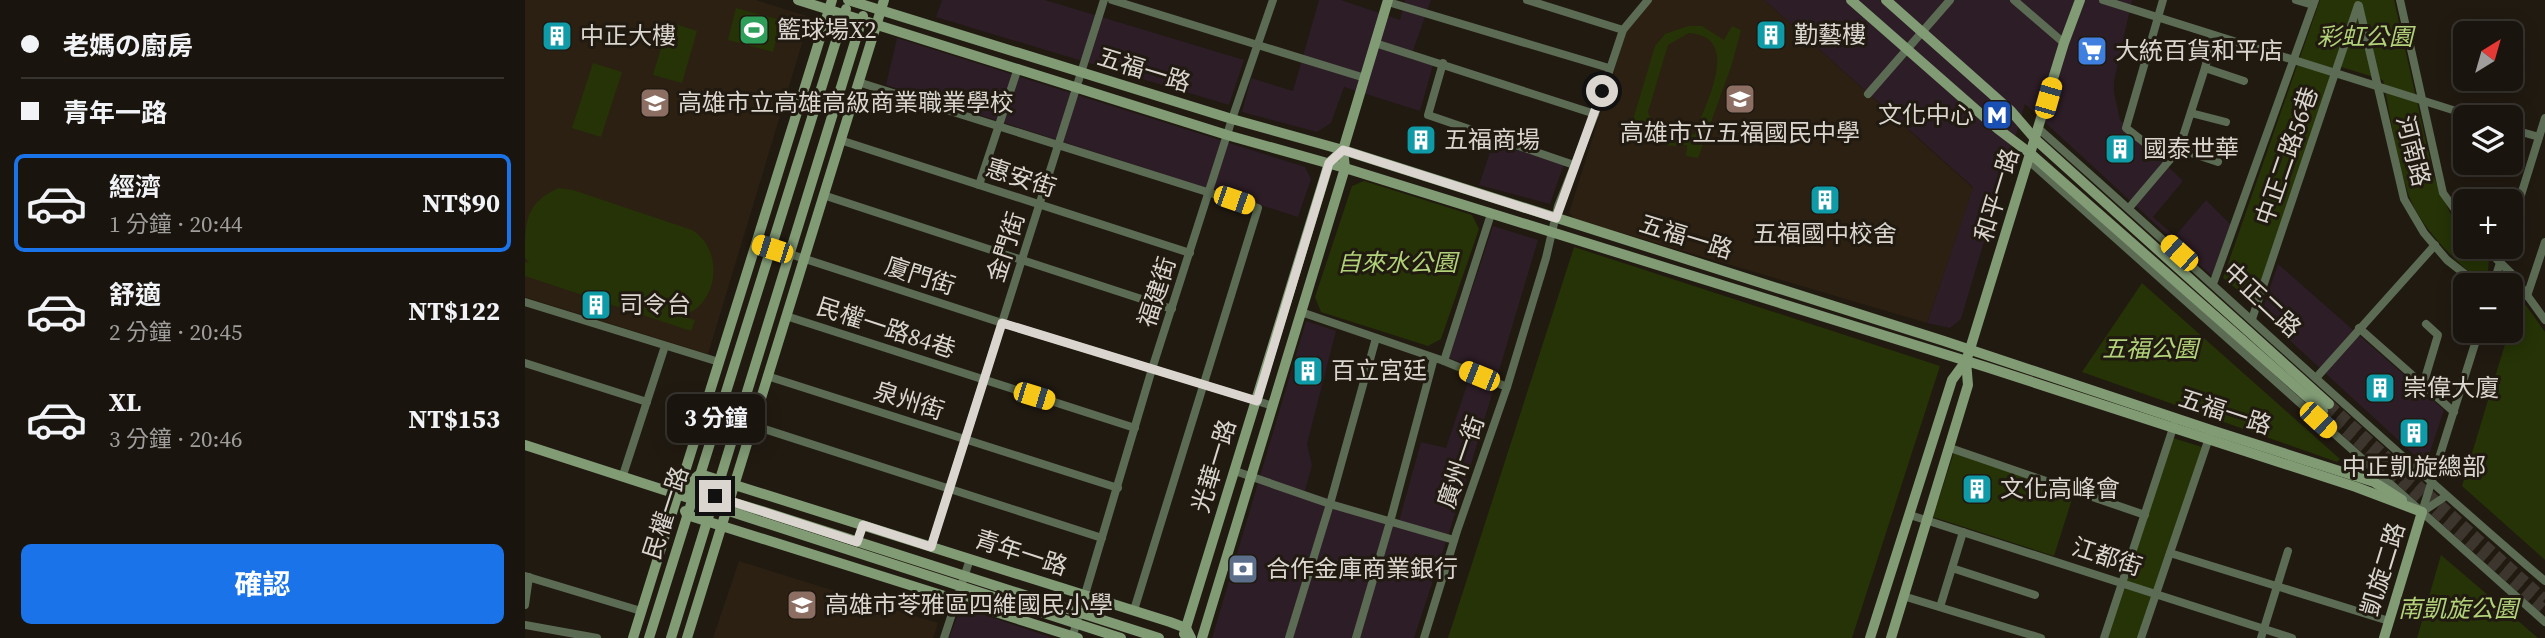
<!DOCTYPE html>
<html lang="zh-TW">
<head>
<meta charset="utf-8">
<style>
  :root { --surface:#19140d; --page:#26211b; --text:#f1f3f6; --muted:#9f9e9d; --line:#37332e; --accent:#1a73e8 }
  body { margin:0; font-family:"Source Serif 4","Noto Sans TC","Noto Sans JP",serif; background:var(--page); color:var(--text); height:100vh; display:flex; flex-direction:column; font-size:26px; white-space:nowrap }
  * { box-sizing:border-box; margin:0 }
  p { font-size:23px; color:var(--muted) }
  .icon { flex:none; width:38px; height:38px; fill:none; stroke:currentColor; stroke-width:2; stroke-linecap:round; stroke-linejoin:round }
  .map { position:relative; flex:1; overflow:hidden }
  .sheet { display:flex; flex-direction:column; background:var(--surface); width:525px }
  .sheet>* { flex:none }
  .banner { display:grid; align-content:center; height:154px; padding:0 21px; background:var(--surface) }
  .needle { width:46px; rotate:37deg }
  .fabs { position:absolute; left:1928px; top:21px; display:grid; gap:14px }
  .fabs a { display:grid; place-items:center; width:70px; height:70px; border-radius:10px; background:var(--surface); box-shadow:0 4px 18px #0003,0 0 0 2px var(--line); font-size:35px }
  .end { position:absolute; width:32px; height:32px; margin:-16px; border:9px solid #dad5cf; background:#111; box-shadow:0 0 0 4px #111 }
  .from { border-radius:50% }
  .bubble { position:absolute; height:49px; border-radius:10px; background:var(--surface); box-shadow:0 4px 18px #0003,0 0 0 2px var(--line); font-size:23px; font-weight:700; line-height:49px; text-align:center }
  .car { position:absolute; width:21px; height:42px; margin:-21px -10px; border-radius:9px; box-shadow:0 0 5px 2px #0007; background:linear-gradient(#f5c518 24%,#345 0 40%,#f5c518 0 76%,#345 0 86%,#f5c518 0) }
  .banner b { display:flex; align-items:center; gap:24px; height:66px; font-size:26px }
  .banner b+b { border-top:2px solid var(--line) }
  .banner i { width:18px; height:18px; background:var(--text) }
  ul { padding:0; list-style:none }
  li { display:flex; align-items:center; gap:21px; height:98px; margin:0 14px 10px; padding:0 7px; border:4px solid transparent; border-radius:10px }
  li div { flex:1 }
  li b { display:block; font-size:26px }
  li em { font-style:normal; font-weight:700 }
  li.on { border-color:var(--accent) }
  li>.icon { width:63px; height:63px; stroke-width:1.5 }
  .primary-button { display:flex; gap:14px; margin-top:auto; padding:14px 21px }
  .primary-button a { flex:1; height:80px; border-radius:10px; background:var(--accent); color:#fff; font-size:28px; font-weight:700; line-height:80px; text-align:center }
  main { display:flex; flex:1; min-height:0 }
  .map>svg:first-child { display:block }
  .commercial { fill:#2d1d26 }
  .education { fill:#2c2012 }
  .green { fill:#253306; fill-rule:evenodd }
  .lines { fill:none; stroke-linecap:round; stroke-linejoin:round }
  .secondary-tunnel { stroke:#3d362e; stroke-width:10; stroke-dasharray:10 5; stroke-linecap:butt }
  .street { stroke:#5c6c54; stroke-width:8 }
  .secondary { stroke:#819b75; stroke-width:10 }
  .route { stroke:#dad5cf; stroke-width:9 }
  .labels { text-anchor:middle; stroke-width:6; stroke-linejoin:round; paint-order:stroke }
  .poi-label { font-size:24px; fill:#dad5cf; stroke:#211a11; text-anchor:start }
  .park-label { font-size:24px; font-style:italic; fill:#b1d278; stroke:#211a11 }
  .street-label { font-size:24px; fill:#dad5cf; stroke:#211a11 }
</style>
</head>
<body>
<main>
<section class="sheet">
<div class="banner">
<b><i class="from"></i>老媽の廚房</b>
<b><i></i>青年一路</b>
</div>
<ul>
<li class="on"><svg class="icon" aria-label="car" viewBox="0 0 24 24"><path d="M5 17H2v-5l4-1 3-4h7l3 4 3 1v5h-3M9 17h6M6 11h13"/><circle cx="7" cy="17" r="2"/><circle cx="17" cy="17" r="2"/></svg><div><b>經濟</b><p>1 分鐘 · 20:44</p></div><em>NT$90</em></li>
<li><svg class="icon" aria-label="car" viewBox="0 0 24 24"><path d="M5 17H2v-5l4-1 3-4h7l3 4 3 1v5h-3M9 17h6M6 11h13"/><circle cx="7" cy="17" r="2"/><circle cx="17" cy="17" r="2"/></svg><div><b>舒適</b><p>2 分鐘 · 20:45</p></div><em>NT$122</em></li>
<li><svg class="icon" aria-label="car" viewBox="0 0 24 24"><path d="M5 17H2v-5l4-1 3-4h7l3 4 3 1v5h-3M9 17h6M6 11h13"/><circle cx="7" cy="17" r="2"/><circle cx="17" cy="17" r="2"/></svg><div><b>XL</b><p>3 分鐘 · 20:46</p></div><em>NT$153</em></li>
</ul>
<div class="primary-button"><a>確認</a></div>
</section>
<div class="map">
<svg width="2020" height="638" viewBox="0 0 2020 638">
  <rect width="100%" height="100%" fill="#211a11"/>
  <!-- commercial -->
  <g class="commercial">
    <path d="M417,0H520L719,60L704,105L411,17Z"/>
    <path d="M794,0H816L875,20L880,0H906L885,59L908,65L895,111L819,87L806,123L792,132L717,112L726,78L768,91Z"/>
    <path d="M1239,0H1607L1589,81V92L1595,120L1658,181L1628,217L1650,236L1681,200L1706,225L1687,276L1500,104L1436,319L1425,328L1402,323L1448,187Z"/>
    <path d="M372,38L780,167L786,179L773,217L361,85Z"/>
    <path d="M968,143L1039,164L1025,204L954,185Z"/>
    <path d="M968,226L1013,240L941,481L889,638H687L781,321L811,331L782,444L787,465L780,491L874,521L896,442L921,448L948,367L924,358Z"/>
    <path d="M1753,264L1919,410L1904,455L1896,461L1736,314Z"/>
    <path d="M436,607L528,638H424Z"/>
  </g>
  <!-- education -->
  <g class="education">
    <path d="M0,0H231L285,17L183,354L0,297Z"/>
    <path d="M1128,0H1239L1448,188L1402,323L1050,219L1044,213L1101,32Z"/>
    <path d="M214,561L413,623L408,638H188Z"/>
  </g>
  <!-- green -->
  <g class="green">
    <path d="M1795,0H1869L1909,177L1925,213L1941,231V247H1955L1964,258L1962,285C1934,266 1896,229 1884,196C1871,159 1866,118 1858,80L1810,65L1729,303L1698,278Z"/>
    <path d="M211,8L256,20L248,52L203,40Z"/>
    <path d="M144,22L172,31L157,83L128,75Z"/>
    <path d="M1163,26H1177L1199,40L1207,26L1216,30L1207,64L1173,158L1161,156L1162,145C1141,148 1128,144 1116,125L1114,136L1104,133L1130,46L1140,34ZM1164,33C1218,37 1180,104 1170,134L1145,138L1129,128L1123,112L1143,45Z"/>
    <path d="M68,63L97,72L76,137L47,128Z"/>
    <path d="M839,181L947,215L954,229L916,339L903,346L796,312L790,297L827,186Z"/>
    <path d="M33,188L48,190L167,230C200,250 194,306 156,316L170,320L166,331L0,276V262L4,263L0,258C0,221 0,204 33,188Z"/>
    <path d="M1049,247L1415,366L1327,638H923Z"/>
    <path d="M1617,283L1815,459L1812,462L1557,372Z"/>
    <path d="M2000,304L2020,332V560L1937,486L1984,331H1986L1991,306Z"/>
    <path d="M1648,438L1677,447L1615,638H1581Z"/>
    <path d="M1429,452L1549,493L1529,556L1408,517Z"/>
    <path d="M1916,555L2013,638H1892Z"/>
  </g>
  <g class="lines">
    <!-- secondary-tunnel -->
    <g class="secondary-tunnel">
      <path d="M1804,404L2020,599"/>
      <path d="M1798,411L2020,610"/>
    </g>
    <!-- street -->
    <g class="street">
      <path d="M587,0L840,78"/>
      <path d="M1002,0L1098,30"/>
      <path d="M1489,0L1539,43"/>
      <path d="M1578,0L1950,117"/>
      <path d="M1638,0L1601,128L1643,161"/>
      <path d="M1771,0L1788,5"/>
      <path d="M1875,0L1918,193L1941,225"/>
      <path d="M863,2L1084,68"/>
      <path d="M1834,6L1879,199L1899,233L1922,260L1954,285"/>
      <path d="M850,43L1070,114"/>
      <path d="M918,63L903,115L1049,165"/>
      <path d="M1680,68L1719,81"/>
      <path d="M333,82L733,208L609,610"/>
      <path d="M1343,94L1425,0"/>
      <path d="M1666,113L1701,122"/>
      <path d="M1514,129C1684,279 1848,434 2020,581"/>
      <path d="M1986,129L2014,137"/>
      <path d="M315,140L665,253"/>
      <path d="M1654,149L1693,162"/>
      <path d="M1504,161L2020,622"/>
      <path d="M454,185L493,68"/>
      <path d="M298,195L647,309"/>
      <path d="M1604,208L1654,149L1680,68L1688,35"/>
      <path d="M1986,227L2020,118"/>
      <path d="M231,243L477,323L748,406"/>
      <path d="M1959,247L1986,273L2020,320"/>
      <path d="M1688,284L1790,0"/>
      <path d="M1968,285L1980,247"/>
      <path d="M2002,296L2020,242"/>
      <path d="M0,302L194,362"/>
      <path d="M776,312L919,361L982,387"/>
      <path d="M261,316L610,428"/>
      <path d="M1727,319L1833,5"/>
      <path d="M1834,328L1929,412"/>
      <path d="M919,361L966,214"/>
      <path d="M0,363L122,402"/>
      <path d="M242,376L593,488"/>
      <path d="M1791,378L1910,245"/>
      <path d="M1898,385L1913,335L1901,324"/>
      <path d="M227,425L577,538"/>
      <path d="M1425,448L1620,515"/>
      <path d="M710,471L805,504L929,540"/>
      <path d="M98,475L140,346"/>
      <path d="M1897,512L1954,331"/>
      <path d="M1897,512L1921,496"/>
      <path d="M1385,515L1767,638"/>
      <path d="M406,547L579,0"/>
      <path d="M1645,553L1864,621"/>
      <path d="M1427,568L1510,595"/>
      <path d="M0,576L116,611"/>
      <path d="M1378,596L1516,638"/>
      <path d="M0,605L4,577"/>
      <path d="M1415,607L1438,532"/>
      <path d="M0,625L72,638"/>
      <path d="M419,638L445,559"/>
      <path d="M547,638L627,369L707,119L748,0"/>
      <path d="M764,638L805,504L851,338"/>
      <path d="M831,638L865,522L909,358"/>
      <path d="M899,638L932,531L982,387L1021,258L1033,206L1070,114L1098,30L1123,0"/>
      <path d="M1579,638L1649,425"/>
      <path d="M1616,638L1685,435"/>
      <path d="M1736,638L1763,551"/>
    </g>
    <!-- secondary -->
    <g class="secondary">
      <path d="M273,0L702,135L820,168L1461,367L1831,487L1897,512"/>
      <path d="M323,0L707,119L818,150L1419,341L1686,430L1849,482L1877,500"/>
      <path d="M1326,0L1473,129L1506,154L1798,411"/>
      <path d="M1361,0L1486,111L1511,140L1804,404"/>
      <path d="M0,445L596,638"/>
      <path d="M166,490L237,511L634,638"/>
      <path d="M153,492L175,474L645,622L661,628L666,638"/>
      <path d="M160,511L162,515L553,638"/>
      <path d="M659,634L804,163L818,150"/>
      <path d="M108,638L307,0"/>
      <path d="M124,638L321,9"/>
      <path d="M146,638L338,16"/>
      <path d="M162,638L359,0"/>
      <path d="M677,638L820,168L818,150L863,0"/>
      <path d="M1345,638L1427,380L1441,361L1445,349L1539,43L1555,0"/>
      <path d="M1366,638L1443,385L1441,361"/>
      <path d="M1859,638L1897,512"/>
    </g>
  </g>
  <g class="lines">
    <!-- route -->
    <path class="route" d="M190,496L332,542L338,525L406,547L477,323L732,401L804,163L818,150L1031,218L1077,91"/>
  </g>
  <!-- icons -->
  <defs>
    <g id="stadium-square" transform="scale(1.575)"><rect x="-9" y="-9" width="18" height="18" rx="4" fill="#2e9e5b" stroke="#211a11"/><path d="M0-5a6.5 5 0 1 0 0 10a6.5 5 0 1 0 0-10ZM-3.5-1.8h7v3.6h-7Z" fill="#fff"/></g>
    <g id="building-square" transform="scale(1.575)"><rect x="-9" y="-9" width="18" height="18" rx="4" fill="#0f9aa8" stroke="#211a11"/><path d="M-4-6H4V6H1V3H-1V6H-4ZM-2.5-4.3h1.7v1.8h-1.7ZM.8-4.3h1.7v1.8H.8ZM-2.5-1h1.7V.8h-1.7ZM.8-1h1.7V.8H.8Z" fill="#fff"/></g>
    <g id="supermarket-square" transform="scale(1.575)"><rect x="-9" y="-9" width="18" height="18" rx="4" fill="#3f7fe0" stroke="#211a11"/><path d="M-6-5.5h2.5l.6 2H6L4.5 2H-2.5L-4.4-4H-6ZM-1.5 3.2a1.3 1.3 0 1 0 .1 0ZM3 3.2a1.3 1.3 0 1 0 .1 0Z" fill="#fff"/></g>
    <g id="school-square" transform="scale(1.575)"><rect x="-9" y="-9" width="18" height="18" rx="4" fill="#8d6e63" stroke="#211a11"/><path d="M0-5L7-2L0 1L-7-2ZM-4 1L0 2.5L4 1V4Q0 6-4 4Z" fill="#fff"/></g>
    <g id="metro-square" transform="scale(1.575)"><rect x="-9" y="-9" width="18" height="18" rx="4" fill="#1a4fb4" stroke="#211a11"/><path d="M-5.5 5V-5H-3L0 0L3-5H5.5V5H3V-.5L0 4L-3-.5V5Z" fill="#fff"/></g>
    <g id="bank-square" transform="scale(1.575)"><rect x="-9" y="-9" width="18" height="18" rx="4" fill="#5c6f8a" stroke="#211a11"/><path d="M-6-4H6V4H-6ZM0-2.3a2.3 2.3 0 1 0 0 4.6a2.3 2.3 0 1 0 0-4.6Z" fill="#fff"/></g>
  </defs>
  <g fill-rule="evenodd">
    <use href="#stadium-square" x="229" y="30"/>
    <use href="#building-square" x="1246" y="35"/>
    <use href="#building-square" x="32" y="36"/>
    <use href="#supermarket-square" x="1567" y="51"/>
    <use href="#school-square" x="1215" y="99"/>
    <use href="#school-square" x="130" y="103"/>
    <use href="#metro-square" x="1472" y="115"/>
    <use href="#building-square" x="896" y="140"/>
    <use href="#building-square" x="1595" y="149"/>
    <use href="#building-square" x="1300" y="200"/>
    <use href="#building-square" x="71" y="305"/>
    <use href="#building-square" x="783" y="371"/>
    <use href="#building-square" x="1855" y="388"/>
    <use href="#building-square" x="1889" y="433"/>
    <use href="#building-square" x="1452" y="489"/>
    <use href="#bank-square" x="718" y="569"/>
    <use href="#school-square" x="277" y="605"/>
  </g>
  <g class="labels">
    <!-- poi labels -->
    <g class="poi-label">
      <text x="252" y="38">籃球場X2</text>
      <text x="1269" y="43">勤藝樓</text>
      <text x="55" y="44">中正大樓</text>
      <text x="1590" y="59">大統百貨和平店</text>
      <text x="153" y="111">高雄市立高雄高級商業職業學校</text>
      <text x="1449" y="123" text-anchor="end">文化中心</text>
      <text x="1215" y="141" text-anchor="middle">高雄市立五福國民中學</text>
      <text x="919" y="148">五福商場</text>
      <text x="1618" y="157">國泰世華</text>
      <text x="1300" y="242" text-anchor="middle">五福國中校舍</text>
      <text x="94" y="313">司令台</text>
      <text x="806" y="379">百立宮廷</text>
      <text x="1878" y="396">崇偉大廈</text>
      <text x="1889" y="475" text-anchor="middle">中正凱旋總部</text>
      <text x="1475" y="497">文化高峰會</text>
      <text x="741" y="577">合作金庫商業銀行</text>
      <text x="300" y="613">高雄市苓雅區四維國民小學</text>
    </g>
    <!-- park labels -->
    <g class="park-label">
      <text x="1840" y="45">彩虹公園</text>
      <text x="872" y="271">自來水公園</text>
      <text x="1625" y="357">五福公園</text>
      <text x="1933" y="617">南凱旋公園</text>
    </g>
    <!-- street labels -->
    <g class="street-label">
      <text transform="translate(619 70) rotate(17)" y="8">五福一路</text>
      <text transform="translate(1888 151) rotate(76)" y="8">河南路</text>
      <text transform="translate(1762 156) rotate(-71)" y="8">中正二路56巷</text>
      <text transform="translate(496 178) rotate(18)" y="8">惠安街</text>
      <text transform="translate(1472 195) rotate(-73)" y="8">和平一路</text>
      <text transform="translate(1161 237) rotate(17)" y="8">五福一路</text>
      <text transform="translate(481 247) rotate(-72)" y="8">金門街</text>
      <text transform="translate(395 276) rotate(18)" y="8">廈門街</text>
      <text transform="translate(632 292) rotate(-72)" y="8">福建街</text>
      <text transform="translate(1737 300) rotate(43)" y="8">中正二路</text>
      <text transform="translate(361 328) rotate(18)" y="8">民權一路84巷</text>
      <text transform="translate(384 401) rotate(18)" y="8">泉州街</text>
      <text transform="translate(1700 412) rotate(18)" y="8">五福一路</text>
      <text transform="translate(936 462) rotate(-71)" y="8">廣州一街</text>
      <text transform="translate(689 466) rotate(-73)" y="8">光華一路</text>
      <text transform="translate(141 513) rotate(-72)" y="8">民權一路</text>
      <text transform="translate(496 553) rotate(18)" y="8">青年一路</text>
      <text transform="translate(1582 557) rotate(18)" y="8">江都街</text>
      <text transform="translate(1858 569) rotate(-73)" y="8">凱旋二路</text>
    </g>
  </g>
</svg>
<div class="fabs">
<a><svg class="needle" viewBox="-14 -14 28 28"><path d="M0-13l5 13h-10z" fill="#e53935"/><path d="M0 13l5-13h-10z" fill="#9f9e9d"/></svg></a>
<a><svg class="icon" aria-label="layers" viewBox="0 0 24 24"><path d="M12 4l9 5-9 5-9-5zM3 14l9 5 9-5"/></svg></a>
<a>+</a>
<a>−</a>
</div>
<i class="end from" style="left:1077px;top:91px"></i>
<i class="end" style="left:190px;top:496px"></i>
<div class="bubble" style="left:142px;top:394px;width:98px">3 分鐘</div>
<i class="car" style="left:1523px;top:98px;rotate:16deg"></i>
<i class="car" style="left:709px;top:200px;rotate:109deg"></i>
<i class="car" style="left:247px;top:249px;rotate:288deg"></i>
<i class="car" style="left:1654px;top:253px;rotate:312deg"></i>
<i class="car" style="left:954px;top:376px;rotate:292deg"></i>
<i class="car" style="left:509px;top:396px;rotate:107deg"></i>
<i class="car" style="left:1793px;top:420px;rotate:133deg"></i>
</div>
</main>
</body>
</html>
